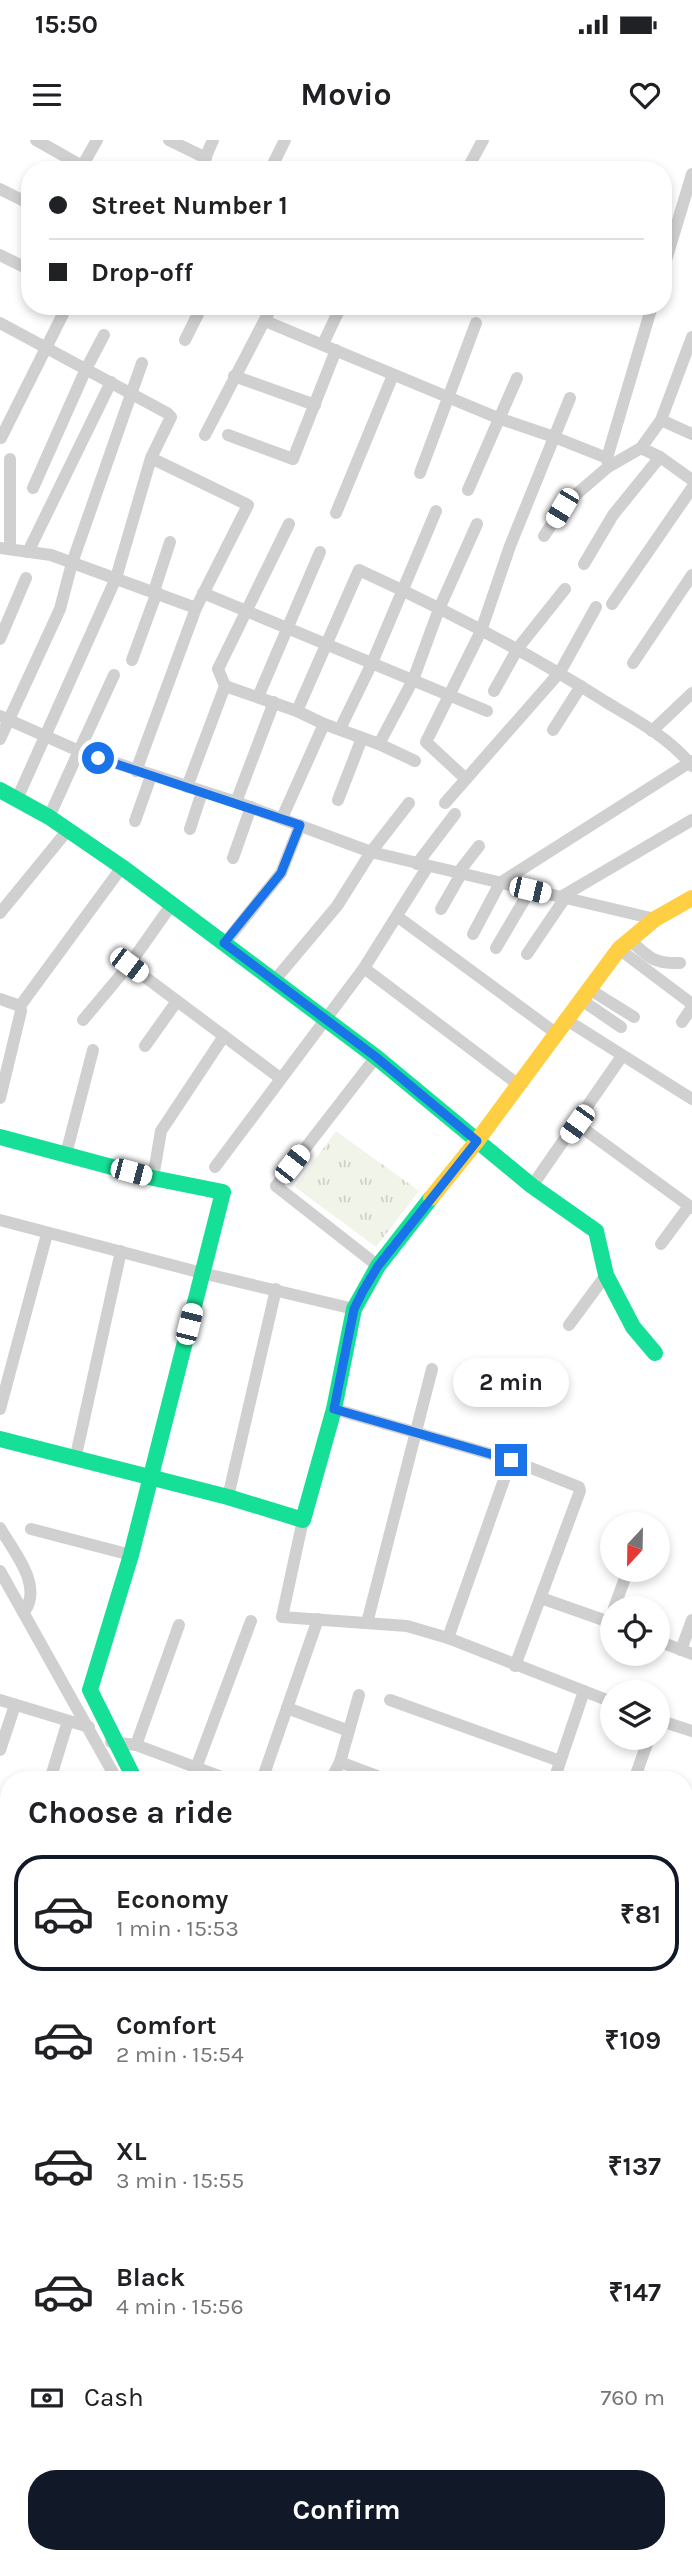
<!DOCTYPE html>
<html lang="en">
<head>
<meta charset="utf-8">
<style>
  :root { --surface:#fff; --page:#f6f6f6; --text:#202124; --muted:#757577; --line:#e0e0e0; --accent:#111827 }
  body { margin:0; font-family:Karla,sans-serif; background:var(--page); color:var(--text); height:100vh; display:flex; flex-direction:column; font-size:26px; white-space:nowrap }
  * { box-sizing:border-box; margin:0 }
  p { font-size:23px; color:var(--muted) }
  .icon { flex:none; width:38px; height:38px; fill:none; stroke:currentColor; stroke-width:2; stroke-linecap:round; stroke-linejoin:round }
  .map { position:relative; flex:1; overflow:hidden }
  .side { position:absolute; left:0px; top:1631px; width:693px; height:793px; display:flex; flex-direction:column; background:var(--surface); border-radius:28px 28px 0 0; box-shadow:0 4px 10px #0003 }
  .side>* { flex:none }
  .banner { position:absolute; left:21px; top:21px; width:651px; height:154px; border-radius:28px; box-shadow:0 4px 10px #0003; display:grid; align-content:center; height:154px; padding:0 28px; background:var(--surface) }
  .needle { width:46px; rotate:202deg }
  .controls { position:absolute; left:600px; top:1372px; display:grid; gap:14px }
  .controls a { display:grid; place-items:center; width:70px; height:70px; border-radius:50%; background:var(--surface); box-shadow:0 4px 10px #0003; font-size:35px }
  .end { position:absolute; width:32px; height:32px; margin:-16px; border:9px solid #1a73e8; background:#fff; box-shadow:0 0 0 4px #fff }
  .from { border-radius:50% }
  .bubble { position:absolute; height:49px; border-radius:24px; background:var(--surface); box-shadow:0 4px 10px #0003; font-size:23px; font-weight:700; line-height:49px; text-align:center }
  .car { position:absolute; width:21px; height:42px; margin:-21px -10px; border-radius:9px; box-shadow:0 0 5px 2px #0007; background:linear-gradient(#fff 24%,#345 0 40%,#fff 0 76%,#345 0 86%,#fff 0) }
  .banner b { display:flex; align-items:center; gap:24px; height:66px; font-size:26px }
  .banner b+b { border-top:2px solid var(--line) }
  .banner i { width:18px; height:18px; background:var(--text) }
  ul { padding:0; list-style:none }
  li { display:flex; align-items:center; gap:21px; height:116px; margin:0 14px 10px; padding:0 14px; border:4px solid transparent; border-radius:28px }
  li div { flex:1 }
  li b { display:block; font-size:26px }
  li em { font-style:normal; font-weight:700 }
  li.active { border-color:var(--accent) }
  li>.icon { width:63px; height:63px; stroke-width:1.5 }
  h2 { padding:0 28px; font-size:32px; line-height:84px }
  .pay { display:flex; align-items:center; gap:18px; height:77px; padding:0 28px; font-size:26px }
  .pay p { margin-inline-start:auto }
  .cta { display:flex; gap:14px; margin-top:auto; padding:14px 28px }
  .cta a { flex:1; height:80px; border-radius:28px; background:var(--accent); color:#fff; font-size:28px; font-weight:700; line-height:80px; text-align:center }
  .status { display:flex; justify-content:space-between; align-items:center; height:49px; padding:0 35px; background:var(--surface); direction:ltr }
  .status svg { height:19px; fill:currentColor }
  header { display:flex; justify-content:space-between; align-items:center; height:91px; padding:0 28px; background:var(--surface); font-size:32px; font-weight:700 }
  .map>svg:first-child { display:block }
  .grass { fill:url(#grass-tufts) }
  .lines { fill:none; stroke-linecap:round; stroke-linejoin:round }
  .street { stroke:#d0d0d0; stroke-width:12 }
  .fast { stroke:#16e098; stroke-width:16 }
  .slow { stroke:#ffcf43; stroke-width:16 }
  .route { stroke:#1a73e8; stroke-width:9 }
</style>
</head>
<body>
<div class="status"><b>15:50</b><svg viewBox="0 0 49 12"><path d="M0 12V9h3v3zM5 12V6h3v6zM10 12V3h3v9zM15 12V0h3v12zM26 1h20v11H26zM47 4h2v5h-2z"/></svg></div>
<header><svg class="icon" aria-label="menu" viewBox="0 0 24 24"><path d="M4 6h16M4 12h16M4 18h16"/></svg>Movio<svg class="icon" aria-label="heart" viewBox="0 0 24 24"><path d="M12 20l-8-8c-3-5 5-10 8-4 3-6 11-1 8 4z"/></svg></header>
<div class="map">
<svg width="692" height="2423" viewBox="0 0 692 2423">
  <defs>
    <pattern id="grass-tufts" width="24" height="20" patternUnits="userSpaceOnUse" patternTransform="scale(1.75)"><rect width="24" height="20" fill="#f1f4e9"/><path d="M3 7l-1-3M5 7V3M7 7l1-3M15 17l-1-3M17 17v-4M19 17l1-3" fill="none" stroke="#cfd1c8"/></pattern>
  </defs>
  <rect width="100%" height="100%" fill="#fff"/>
  <!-- grass -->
  <path class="grass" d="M336,991L419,1051L376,1107L295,1047Z"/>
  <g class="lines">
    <!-- street -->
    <g class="street">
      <path d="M36,0L89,30"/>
      <path d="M169,0L206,18"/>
      <path d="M470,24L483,0"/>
      <path d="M80,30L97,0"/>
      <path d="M200,30L213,0"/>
      <path d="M270,30L285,0"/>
      <path d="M0,49L30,64"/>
      <path d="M0,115L30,130"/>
      <path d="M663,130L692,34"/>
      <path d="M265,181L498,278L554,297L607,318"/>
      <path d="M0,183L167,273L171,277L151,318L116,438L17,659"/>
      <path d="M185,200L202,166"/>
      <path d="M323,204L341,166"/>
      <path d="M234,236L315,265"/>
      <path d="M661,280L692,294"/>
      <path d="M205,295L272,166"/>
      <path d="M228,295L293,319L336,210"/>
      <path d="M1,298L63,174"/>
      <path d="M641,308L660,317L692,340"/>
      <path d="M608,324L607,318L652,166"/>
      <path d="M420,333L476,183"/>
      <path d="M33,348L86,229L104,195"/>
      <path d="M468,350L517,238"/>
      <path d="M336,373L393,235"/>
      <path d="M544,396L565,364L608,327L641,308L661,280L692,197"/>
      <path d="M0,408L51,415L196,468"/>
      <path d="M10,409V319"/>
      <path d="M28,412L111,242"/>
      <path d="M584,424L613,375L660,317"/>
      <path d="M154,451L170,402"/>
      <path d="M203,453L487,571"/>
      <path d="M612,464L692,348"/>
      <path d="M0,499L26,438"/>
      <path d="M132,520L157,452"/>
      <path d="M633,523L692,435"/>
      <path d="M225,546L297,571L324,584"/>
      <path d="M494,551L518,508L565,449"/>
      <path d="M258,557L320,412"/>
      <path d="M297,571L359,430C444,469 527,512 606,562C636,580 670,598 692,626"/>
      <path d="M0,576L79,611L114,535"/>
      <path d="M340,589L372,523L436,371"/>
      <path d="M553,590L581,546"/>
      <path d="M652,591L692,553"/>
      <path d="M0,599L60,469L72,423L142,223"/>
      <path d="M379,604L415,621"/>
      <path d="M136,631L196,468L248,365L151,318"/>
      <path d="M466,639L426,602L481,491L510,406L570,258"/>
      <path d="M187,647L225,546L218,529L289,384"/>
      <path d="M338,660L362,598"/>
      <path d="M236,662L274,562"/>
      <path d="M445,663L560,532L596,467"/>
      <path d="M49,677L79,611L236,662L371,712L655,779"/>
      <path d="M282,678L324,584L379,604L413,540L439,469L477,384"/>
      <path d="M135,681L151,636"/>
      <path d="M190,689L202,652"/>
      <path d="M233,718L251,667"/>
      <path d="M417,724L455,674"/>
      <path d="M458,733L479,706"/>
      <path d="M561,757L692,680"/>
      <path d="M441,769L461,734"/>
      <path d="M0,773L67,691"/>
      <path d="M398,777L557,894"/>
      <path d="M473,794L500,743L692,621"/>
      <path d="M630,800C648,817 654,824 680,823"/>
      <path d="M224,804L281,733L300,685"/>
      <path d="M496,808L530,750"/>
      <path d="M619,809L692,864"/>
      <path d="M527,814L565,758"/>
      <path d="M129,825L280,938"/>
      <path d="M364,828L519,945"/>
      <path d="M274,841L337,766L371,712L409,663"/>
      <path d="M589,849L634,877"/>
      <path d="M0,859L20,866L21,871L0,958"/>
      <path d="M580,859L621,887"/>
      <path d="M20,866L122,727"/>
      <path d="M565,879L692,959"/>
      <path d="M83,880L129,825L172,764"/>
      <path d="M682,882L692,867"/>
      <path d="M145,906L177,861"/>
      <path d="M376,917L276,1046L378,1126"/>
      <path d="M577,984L692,1068"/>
      <path d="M66,1014L93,910"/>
      <path d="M215,1027L364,828L428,726"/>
      <path d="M153,1038L161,991L224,896"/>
      <path d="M532,1046L622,916"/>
      <path d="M0,1080L202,1133L354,1169"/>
      <path d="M661,1104L689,1066"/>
      <path d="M569,1185L606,1135"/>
      <path d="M0,1269L47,1094"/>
      <path d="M334,1269L511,1320L579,1347L580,1351L515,1526"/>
      <path d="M75,1320L121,1111"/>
      <path d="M228,1357L276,1149"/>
      <path d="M303,1380L282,1477L407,1486L448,1498L612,1562"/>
      <path d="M0,1388C13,1411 44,1446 24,1472"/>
      <path d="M31,1389L131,1415"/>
      <path d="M0,1431L117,1640"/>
      <path d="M541,1458L612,1483"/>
      <path d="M614,1468L628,1430"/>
      <path d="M367,1483L432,1229"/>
      <path d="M448,1498L511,1320"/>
      <path d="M658,1501L692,1514"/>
      <path d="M681,1510L692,1480"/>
      <path d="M0,1560L89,1587"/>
      <path d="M390,1560L560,1621"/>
      <path d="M287,1568L349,1591"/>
      <path d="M658,1580L692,1591"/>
      <path d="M111,1602L136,1605L230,1640"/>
      <path d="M136,1605L179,1485"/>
      <path d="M0,1610L15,1565"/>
      <path d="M340,1622L388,1640"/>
      <path d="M196,1628L251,1481"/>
      <path d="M50,1640L68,1581"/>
      <path d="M262,1640L318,1479"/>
      <path d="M331,1640L340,1622L359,1555"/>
      <path d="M554,1640L584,1551"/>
      <path d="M634,1640L649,1598"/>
      <path d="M0,1674L9,1677"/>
      <path d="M684,1723L692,1701"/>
      <path d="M0,1735L9,1738"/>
      <path d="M684,1767L692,1766"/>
      <path d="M684,1800L692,1799"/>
      <path d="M0,1803L9,1806"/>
      <path d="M684,1849V1850"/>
      <path d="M0,1938L9,1941"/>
      <path d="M684,1997L692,1999"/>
      <path d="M0,2004L9,2007"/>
      <path d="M0,2065L9,2068"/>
      <path d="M0,2168L9,2142"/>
      <path d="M0,2214L9,2217"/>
      <path d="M0,2282L9,2286"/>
      <path d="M0,2412L9,2388"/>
      <path d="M684,2412L692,2391"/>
      <path d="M0,2416L20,2423"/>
    </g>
    <!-- fast -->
    <g class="fast">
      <path d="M0,650L49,677L122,727L376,917L532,1046L596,1091L606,1135L633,1187L655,1213"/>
      <path d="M0,997L153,1038L223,1052L131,1415L90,1550L135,1640"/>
      <path d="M0,1299L228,1357L303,1380L334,1269L354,1169L378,1126L431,1058"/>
      <path d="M684,2241L692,2237"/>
      <path d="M352,2423L369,2415"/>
    </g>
    <!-- slow -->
    <path class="slow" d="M431,1058L477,1001L619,809L655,779L692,758"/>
  </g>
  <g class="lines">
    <!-- route -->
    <path class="route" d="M98,618L300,685L281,733L224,803L376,917L477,1001L378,1126L363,1151L354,1169L334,1269L511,1320"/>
  </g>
</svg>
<div class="controls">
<a><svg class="needle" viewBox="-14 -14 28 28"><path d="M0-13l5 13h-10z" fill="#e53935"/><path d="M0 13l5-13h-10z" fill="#757577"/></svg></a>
<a><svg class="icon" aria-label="locate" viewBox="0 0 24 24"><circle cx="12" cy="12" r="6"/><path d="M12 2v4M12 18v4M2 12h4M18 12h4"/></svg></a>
<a><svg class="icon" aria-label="layers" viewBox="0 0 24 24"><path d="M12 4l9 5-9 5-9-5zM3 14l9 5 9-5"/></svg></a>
</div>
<i class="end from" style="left:98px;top:618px"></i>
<i class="end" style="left:511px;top:1320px"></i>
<div class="bubble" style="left:453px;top:1218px;width:116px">2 min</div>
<i class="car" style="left:562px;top:368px;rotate:211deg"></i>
<i class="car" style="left:530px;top:750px;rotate:103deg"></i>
<i class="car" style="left:129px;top:825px;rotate:127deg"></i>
<i class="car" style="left:577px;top:984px;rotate:216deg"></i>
<i class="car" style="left:292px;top:1024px;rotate:38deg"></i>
<i class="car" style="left:131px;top:1032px;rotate:105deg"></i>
<i class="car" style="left:189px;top:1184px;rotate:14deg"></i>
<div class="banner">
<b><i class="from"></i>Street Number 1</b>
<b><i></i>Drop-off</b>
</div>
<section class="side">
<h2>Choose a ride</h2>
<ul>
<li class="active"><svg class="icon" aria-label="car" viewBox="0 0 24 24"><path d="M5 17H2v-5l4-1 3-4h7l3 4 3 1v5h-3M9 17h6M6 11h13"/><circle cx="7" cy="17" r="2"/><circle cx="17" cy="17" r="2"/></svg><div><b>Economy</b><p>1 min · 15:53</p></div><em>₹81</em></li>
<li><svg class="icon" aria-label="car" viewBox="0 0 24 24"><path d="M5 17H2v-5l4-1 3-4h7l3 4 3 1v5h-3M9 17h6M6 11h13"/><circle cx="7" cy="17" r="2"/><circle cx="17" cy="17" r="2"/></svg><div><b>Comfort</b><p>2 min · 15:54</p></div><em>₹109</em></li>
<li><svg class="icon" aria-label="car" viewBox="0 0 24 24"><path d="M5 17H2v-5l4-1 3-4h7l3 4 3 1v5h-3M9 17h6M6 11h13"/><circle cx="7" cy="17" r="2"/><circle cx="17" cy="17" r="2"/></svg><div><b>XL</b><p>3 min · 15:55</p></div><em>₹137</em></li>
<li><svg class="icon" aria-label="car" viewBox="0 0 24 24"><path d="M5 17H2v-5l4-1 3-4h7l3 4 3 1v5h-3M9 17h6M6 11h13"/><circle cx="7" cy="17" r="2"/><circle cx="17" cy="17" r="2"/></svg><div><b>Black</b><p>4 min · 15:56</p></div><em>₹147</em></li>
</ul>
<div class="pay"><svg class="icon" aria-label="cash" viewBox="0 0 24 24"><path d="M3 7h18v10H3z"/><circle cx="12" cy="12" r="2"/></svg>Cash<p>760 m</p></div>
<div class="cta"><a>Confirm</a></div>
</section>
</div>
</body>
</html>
